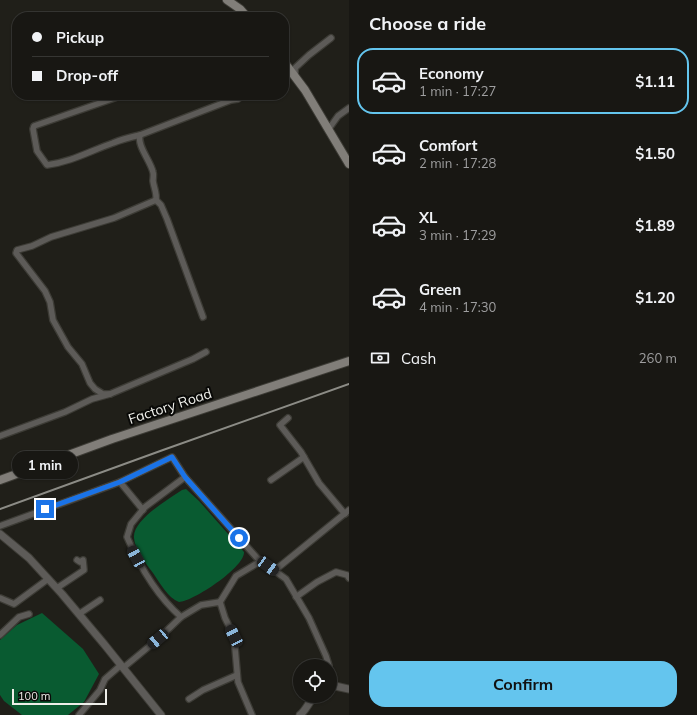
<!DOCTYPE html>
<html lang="en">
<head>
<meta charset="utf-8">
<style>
  :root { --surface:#181713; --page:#252421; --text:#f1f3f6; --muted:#9f9fa0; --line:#363633; --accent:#64c5ee }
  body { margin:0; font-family:Mulish,sans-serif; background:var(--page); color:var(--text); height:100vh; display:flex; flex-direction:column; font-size:15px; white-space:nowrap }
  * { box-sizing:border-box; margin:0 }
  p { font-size:13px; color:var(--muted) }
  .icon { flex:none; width:22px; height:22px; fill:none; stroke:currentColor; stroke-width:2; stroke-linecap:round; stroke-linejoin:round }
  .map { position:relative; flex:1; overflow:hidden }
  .drawer { display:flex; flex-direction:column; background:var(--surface); width:348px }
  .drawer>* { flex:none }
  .guide { position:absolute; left:12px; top:12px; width:277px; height:88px; border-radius:16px; box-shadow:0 1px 3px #0004,0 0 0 1px var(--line); display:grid; align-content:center; height:88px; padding:0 20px; background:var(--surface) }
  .tools { position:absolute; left:293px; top:659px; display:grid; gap:8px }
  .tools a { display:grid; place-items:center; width:44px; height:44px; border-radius:50%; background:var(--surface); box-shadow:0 1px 3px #0004,0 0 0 1px var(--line); font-size:20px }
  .scale { position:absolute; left:12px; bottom:10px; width:95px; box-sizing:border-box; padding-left:4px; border:2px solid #eeeee9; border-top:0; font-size:11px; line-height:14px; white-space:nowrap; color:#eeeee9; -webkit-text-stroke:3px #090907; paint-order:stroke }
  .end { position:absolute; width:18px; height:18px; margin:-9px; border:5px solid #1a73e8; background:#fff; box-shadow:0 0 0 2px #fff }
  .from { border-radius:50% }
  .bubble { position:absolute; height:28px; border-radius:14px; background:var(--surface); box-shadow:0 1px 3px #0004,0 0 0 1px var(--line); font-size:13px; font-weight:700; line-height:28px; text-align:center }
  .car { position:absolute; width:12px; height:24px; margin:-12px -6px; border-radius:5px; box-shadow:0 0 3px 1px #0007; background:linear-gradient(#222 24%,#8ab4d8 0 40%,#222 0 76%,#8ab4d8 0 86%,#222 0) }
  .guide b { display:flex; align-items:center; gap:14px; height:38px; font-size:15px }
  .guide b+b { border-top:1px solid var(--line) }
  .guide i { width:10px; height:10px; background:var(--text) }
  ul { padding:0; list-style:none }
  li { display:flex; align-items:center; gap:12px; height:66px; margin:0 8px 6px; padding:0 12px; border:2px solid transparent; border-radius:16px }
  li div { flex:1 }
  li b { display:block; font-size:15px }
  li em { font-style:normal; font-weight:700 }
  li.active { border-color:var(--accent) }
  li>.icon { width:36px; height:36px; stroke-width:1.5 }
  h2 { padding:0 20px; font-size:18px; line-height:48px }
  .pay { display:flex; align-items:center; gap:10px; height:44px; padding:0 20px; font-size:15px }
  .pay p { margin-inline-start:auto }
  .cta { display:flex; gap:8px; margin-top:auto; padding:8px 20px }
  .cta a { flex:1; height:46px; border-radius:16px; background:var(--accent); color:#111; font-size:16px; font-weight:700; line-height:46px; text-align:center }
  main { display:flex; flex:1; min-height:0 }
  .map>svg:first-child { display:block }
  .water { fill:#095b31 }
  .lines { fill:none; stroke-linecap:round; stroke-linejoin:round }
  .minor-casing { stroke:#3d3c36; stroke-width:8 }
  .tertiary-casing { stroke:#3d3c36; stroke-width:9 }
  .secondary-casing { stroke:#3d3c36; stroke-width:10 }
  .minor { stroke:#5d5b58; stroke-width:5.5 }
  .tertiary { stroke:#5d5b58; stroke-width:7 }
  .secondary { stroke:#817e79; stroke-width:8 }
  .rail { stroke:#8c8c86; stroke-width:2 }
  .route { stroke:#1a73e8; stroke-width:5 }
  .labels { text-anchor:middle; stroke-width:4; stroke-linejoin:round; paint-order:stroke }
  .street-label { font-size:14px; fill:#eeeee9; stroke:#090907 }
</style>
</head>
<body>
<main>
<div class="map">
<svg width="349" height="715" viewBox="0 0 349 715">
  <rect width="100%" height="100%" fill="#201f19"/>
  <!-- water -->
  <g class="water">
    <path d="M186,489L199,501L244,552C245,567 194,601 179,602C168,598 160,583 153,573C146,563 135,551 134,538C132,520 169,499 182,490Z"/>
    <path d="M42,613L83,649L99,674L84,702L68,715H22L4,701L0,695V640L17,625Z"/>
  </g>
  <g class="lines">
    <!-- minor casing -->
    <g class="minor-casing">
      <g id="minor">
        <path d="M295,77V68L309,55L331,38"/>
        <path d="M123,95L34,126L33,129L37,151L47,165C71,162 90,151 113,143C122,139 131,137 140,135"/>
        <path d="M328,130L338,116L349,108"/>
        <path d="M156,200C157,193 154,188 153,181C153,178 154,175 153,172C150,160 137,146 140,135L231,100L238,99L243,95"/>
        <path d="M110,394H103L95,389L90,383L82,364L68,347L53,320L50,302L45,291L16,253L17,250L32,246L51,237L114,218L156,200L161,205L167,219L203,317"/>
        <path d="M288,418L280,425L301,452L319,483L345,514"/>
        <path d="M0,436L65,412L92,399L110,394L193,359L206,352"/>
        <path d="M271,480L304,457"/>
        <path d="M120,482L143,510"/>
        <path d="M0,526L120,482L172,457L185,477L257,558L286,579L309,618L326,656L329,666"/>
        <path d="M274,571L349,510"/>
        <path d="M57,588L84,570L83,560L80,562L77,560"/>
        <path d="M296,597L317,582L336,572L347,575L349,578"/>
        <path d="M0,598L14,604L48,579"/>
        <path d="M220,602L236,576L261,561"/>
        <path d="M79,614L100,600"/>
        <path d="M181,617C157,596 140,567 127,537L131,524L145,507L185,477"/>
        <path d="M0,635L19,617L29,614"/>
        <path d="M123,668L158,639L181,617L201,605L220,602L225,618L234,636L238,682L252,715"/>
        <path d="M330,670L335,686"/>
        <path d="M189,699L203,690L237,675"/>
        <path d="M79,715L100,690L105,679L121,665"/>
      </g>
    </g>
    <!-- tertiary casing -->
    <g class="tertiary-casing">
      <g id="tertiary">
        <path d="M0,534L29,558L62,594L104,644L161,715"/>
        <path d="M330,688L335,686L349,689"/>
        <path d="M300,715C307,709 309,701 315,696"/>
      </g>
    </g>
    <!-- secondary casing -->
    <g class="secondary-casing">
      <g id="secondary">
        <path d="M227,0L240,9L247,17"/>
        <path d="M284,62L305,90L349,164"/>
        <path d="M0,480L112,439L349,361"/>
      </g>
    </g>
    <!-- minor -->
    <use href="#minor" class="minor"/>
    <!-- tertiary -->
    <use href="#tertiary" class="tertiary"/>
    <!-- secondary -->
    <use href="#secondary" class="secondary"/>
    <!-- rail -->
    <path class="rail" d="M0,509L163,450L349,384"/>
  </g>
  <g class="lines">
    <!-- route -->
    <path class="route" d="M45,509L120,482L172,457L185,477L239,538"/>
  </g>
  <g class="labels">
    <!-- street labels -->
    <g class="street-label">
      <text transform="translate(170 406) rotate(-18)" y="5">Factory Road</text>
    </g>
  </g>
</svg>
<div class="tools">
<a><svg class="icon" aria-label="locate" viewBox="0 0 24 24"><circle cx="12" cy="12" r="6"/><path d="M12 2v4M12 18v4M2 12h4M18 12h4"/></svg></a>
</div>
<div class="scale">100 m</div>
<i class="end from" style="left:239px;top:538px"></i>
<i class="end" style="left:45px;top:509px"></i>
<div class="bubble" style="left:12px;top:451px;width:66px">1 min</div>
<i class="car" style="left:136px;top:557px;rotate:332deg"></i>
<i class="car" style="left:268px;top:566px;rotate:126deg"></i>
<i class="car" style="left:234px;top:636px;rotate:334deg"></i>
<i class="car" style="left:158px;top:639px;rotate:230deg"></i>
<div class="guide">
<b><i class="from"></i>Pickup</b>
<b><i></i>Drop-off</b>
</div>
</div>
<section class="drawer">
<h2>Choose a ride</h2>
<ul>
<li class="active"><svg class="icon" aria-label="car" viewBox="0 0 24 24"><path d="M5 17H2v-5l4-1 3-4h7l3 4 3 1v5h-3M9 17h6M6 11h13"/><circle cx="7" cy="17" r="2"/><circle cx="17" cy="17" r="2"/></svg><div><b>Economy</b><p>1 min · 17:27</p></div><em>$1.11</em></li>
<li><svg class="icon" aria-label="car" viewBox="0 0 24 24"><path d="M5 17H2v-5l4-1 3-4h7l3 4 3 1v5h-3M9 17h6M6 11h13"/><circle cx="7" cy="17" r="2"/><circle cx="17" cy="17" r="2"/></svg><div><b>Comfort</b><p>2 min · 17:28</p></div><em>$1.50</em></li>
<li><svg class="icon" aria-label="car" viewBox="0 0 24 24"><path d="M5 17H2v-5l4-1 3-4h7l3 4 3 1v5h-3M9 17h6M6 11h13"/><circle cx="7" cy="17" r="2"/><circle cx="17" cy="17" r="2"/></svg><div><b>XL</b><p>3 min · 17:29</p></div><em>$1.89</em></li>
<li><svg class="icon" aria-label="car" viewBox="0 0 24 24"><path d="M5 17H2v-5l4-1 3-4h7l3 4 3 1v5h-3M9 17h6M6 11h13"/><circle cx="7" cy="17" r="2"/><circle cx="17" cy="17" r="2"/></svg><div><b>Green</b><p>4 min · 17:30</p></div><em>$1.20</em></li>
</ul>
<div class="pay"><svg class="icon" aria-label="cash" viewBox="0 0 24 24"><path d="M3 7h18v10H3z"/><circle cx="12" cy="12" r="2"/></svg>Cash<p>260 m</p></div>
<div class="cta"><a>Confirm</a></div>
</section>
</main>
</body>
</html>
